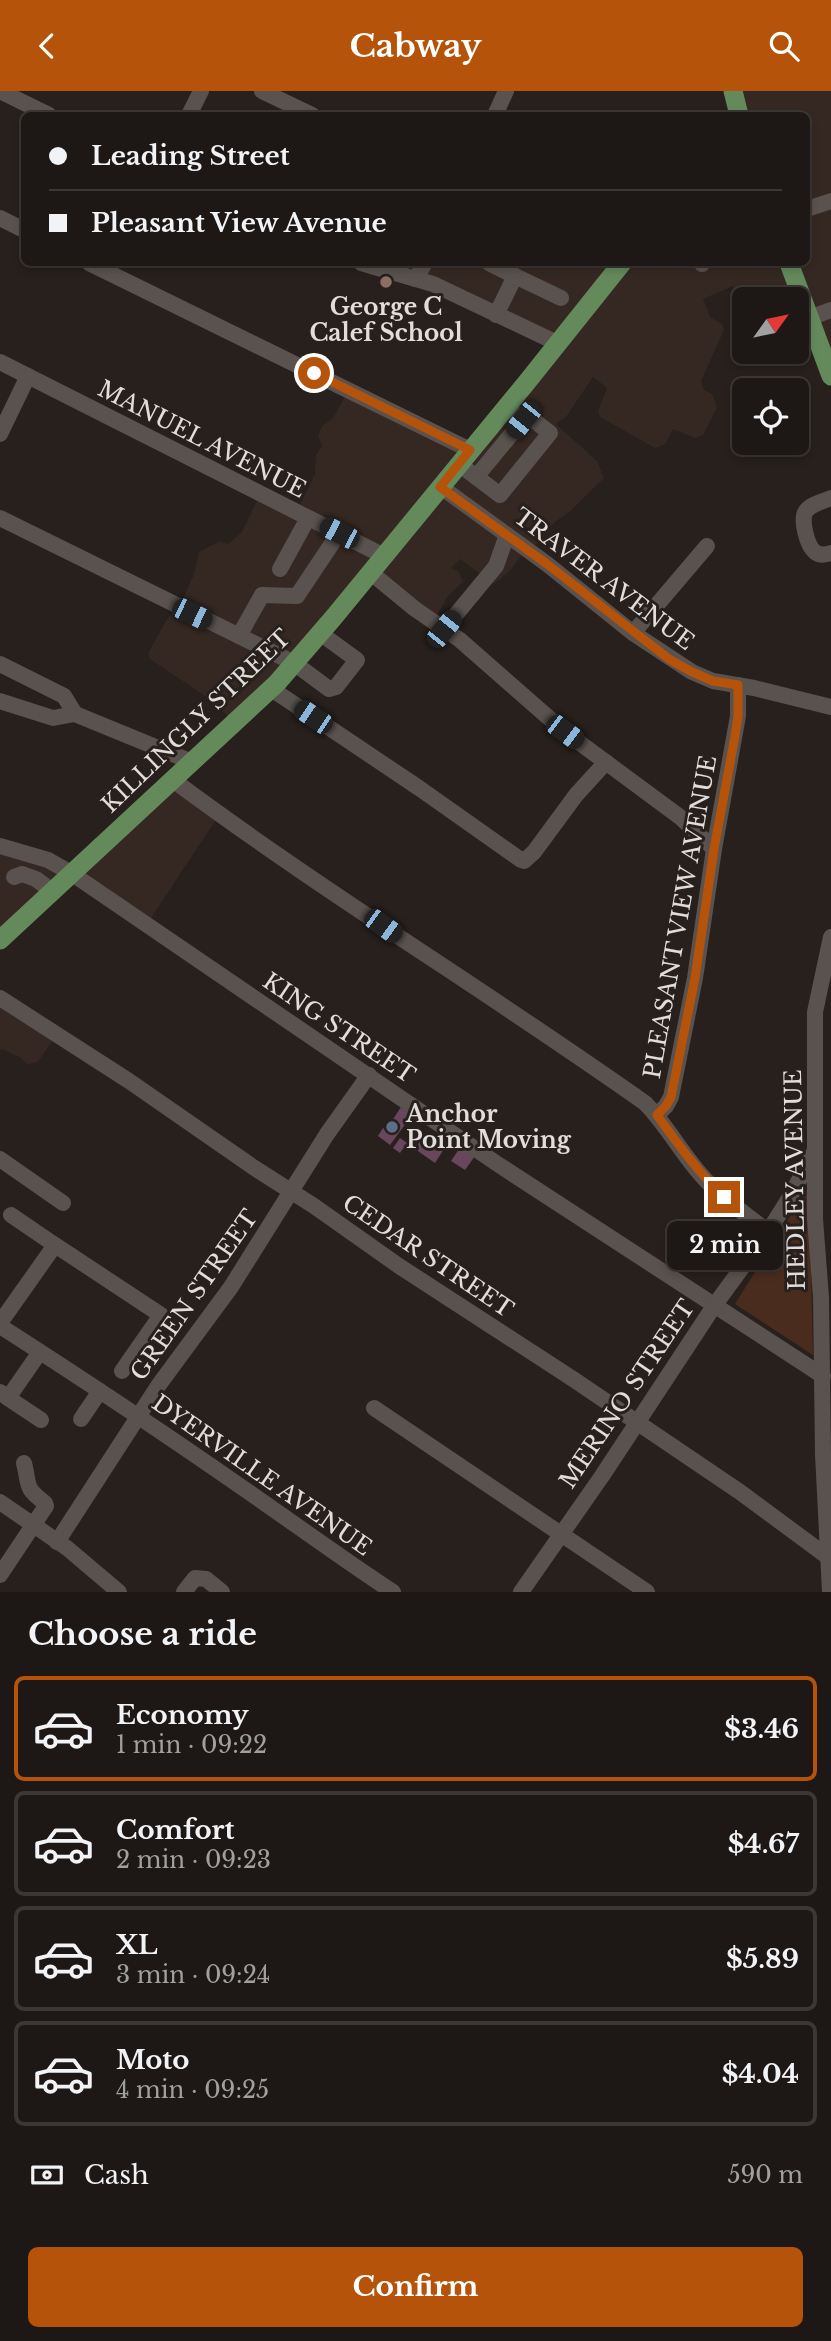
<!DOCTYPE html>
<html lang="en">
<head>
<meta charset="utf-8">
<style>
  :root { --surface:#1d1816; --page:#2a2523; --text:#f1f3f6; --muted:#a0a0a1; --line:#3b3735; --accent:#b45309 }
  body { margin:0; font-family:"Libre Baskerville",serif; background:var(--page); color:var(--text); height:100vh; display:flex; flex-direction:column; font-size:26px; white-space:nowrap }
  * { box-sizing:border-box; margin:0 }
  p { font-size:23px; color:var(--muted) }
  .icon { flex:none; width:38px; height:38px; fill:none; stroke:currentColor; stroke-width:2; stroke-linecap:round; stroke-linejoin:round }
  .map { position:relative; height:1501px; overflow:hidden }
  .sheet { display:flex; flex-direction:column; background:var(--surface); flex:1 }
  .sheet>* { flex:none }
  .guide { position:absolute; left:21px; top:21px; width:789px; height:154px; border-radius:10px; box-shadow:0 4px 10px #0003,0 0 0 2px var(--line); display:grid; align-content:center; height:154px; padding:0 28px; background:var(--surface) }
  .needle { width:46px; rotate:57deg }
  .controls { position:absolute; left:732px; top:196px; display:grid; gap:14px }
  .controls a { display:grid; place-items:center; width:77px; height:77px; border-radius:10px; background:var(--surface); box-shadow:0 4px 10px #0003,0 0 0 2px var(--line); font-size:35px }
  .end { position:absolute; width:32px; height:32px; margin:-16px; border:9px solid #b45309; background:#fff; box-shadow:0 0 0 4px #fff }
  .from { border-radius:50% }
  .bubble { position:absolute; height:49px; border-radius:10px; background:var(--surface); box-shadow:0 4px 10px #0003,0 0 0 2px var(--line); font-size:23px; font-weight:700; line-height:49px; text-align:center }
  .car { position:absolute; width:21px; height:42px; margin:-21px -10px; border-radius:9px; box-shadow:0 0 5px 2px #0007; background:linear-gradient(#222 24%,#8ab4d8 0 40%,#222 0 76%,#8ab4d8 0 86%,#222 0) }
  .guide b { display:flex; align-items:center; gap:24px; height:66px; font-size:26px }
  .guide b+b { border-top:2px solid var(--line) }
  .guide i { width:18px; height:18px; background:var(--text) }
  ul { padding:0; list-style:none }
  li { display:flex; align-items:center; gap:21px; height:105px; margin:0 14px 10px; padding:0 14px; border:4px solid var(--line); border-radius:10px }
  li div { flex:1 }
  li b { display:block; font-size:26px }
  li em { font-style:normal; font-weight:700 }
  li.current { border-color:var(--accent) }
  li>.icon { width:63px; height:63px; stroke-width:1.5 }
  h2 { padding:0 28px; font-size:32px; line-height:84px }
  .pay { display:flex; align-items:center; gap:18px; height:77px; padding:0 28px; font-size:26px }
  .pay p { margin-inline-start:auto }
  .cta { display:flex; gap:14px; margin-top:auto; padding:14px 28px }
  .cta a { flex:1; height:80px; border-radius:10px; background:var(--accent); color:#fff; font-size:28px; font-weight:700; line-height:80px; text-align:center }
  header { display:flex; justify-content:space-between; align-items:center; height:91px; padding:0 28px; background:var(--accent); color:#fff; font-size:32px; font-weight:700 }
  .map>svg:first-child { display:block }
  .built { fill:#352822 }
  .green { fill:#492c1e }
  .building { fill:#68465b }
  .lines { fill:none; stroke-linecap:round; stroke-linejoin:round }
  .minor { stroke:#59524e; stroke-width:16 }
  .major { stroke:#648a5c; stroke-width:19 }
  .route { stroke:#b45309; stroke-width:9 }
  .education-dot { fill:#8d6e63; stroke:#27201d; stroke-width:2.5 }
  .service-dot { fill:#5c6f8a; stroke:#27201d; stroke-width:2.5 }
  .labels { text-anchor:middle; stroke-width:6; stroke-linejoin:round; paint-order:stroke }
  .poi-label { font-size:23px; font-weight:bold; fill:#e2dddb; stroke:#27201d }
  .street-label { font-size:23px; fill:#e2dddb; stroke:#27201d }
</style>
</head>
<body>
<header><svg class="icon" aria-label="back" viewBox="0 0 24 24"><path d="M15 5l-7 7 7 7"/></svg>Cabway<svg class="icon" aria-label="search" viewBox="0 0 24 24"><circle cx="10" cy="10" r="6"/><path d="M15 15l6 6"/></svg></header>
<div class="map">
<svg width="831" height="1501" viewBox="0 0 831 1501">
  <rect width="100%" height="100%" fill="#27201d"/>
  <!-- built -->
  <g class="built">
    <path d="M729,0H831V293L796,208H744V218L741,219L733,195L703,208L710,226L722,233L724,239L701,290L704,299L712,303L717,316L703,344L695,347L673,338L665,353L655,357L600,326L598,320L607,297L593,286L566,326L556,333L597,370L604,387L568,422L555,431L530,460L524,461L510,480L494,493L460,468L451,477L459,481L463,491L448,505L435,528L375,483L233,631L214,611L150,568L148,562L174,516L181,513L194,483L199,461L220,450L228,453L242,441L260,403L298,418L315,383L316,364L322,355L318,345L322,335L333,327L348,300L467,358L554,257L421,189L425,172H602L613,180L623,172H807V24H733Z"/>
    <path d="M173,690L219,724L147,833L77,785Z"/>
    <path d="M0,753L71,782L0,850Z"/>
    <path d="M0,907L56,944L38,971L27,973L21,967L2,958L0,960Z"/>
  </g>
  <!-- green -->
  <path class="green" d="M809,1095L813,1264L735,1213Z"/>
  <!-- building -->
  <g class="building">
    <path d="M401,1016L412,1024L390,1054L378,1045L383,1037L386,1039Z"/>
    <path d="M424,1044L444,1058L435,1072L415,1058Z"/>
    <path d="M400,1047L407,1052L400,1062L393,1057Z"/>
    <path d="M461,1055L475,1065L465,1079L451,1070Z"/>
  </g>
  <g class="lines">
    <!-- minor -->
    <g class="minor">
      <path d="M0,0L49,24"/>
      <path d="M262,0L312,24"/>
      <path d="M189,24L201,0"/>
      <path d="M495,24L506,0"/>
      <path d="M807,118L831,110"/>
      <path d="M0,127L24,139"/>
      <path d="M89,172L470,359"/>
      <path d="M361,172L433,193L557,252"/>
      <path d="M489,172L515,185L496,224"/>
      <path d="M702,172V173"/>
      <path d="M515,185L561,207"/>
      <path d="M415,188L425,172"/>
      <path d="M809,227L831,219"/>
      <path d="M0,271L384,465"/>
      <path d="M0,343L28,285"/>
      <path d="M459,373L500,404L550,342L527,324L523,329L507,316"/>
      <path d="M476,386L523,329"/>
      <path d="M441,396L547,473L633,542L692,581L713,590L754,597L831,616"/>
      <path d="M831,407C824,410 811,413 806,420C800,428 807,455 815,461C820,465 825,464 831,462"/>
      <path d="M0,427L294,572L329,598L336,596L357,569L320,542"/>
      <path d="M280,478L308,427"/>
      <path d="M370,481L415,518L460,549L565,641L680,726L714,758"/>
      <path d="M444,538L496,475L507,444"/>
      <path d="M633,542L707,455"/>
      <path d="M239,545L262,504L297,505L339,442"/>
      <path d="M0,573L64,605L75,623"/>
      <path d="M270,597L419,697L521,769L524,770L534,761L576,704L606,671"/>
      <path d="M0,610L53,627L75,623L192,671"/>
      <path d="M173,689C326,803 490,902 645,1012C667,1034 681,1062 702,1085C721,1107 746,1123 768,1141"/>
      <path d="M0,755L48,769L71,782L499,1074L823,1285"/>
      <path d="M14,786L22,783L36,788L52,800"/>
      <path d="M0,907L129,990L253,1076L314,1115L399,1175L573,1288L740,1401L828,1466"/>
      <path d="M657,1024L666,1015L671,1006L695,887L714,758L738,625V594"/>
      <path d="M0,1068L63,1112"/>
      <path d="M11,1124L55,1154"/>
      <path d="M0,1232L55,1154L161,1224L122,1280"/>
      <path d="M0,1235C81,1287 161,1340 240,1395C291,1430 341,1467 393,1501"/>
      <path d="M0,1301L8,1307L40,1261"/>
      <path d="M8,1307L41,1329"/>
      <path d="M374,1317L647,1501"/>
      <path d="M81,1328L100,1300"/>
      <path d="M0,1411L67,1457L119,1501"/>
      <path d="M57,1451L158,1295L231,1196L327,1043L369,984"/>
      <path d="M0,1484L46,1415L45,1412C24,1396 30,1396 24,1372"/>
      <path d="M184,1501L195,1487L206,1488L222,1501"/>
      <path d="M521,1501L602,1385L714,1215L768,1141L790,1106L814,1061"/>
      <path d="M830,1501L823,1363L821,1206L815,1128V921L831,846"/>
    </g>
    <!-- major -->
    <g class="major">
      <path d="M733,0L739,24"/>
      <path d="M789,172L831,285"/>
      <path d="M0,849L277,592L334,526L527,291L622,172"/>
    </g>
  </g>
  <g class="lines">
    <!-- route -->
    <path class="route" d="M314,282L470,359L440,396L547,473L669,568L692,581L713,590L738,594V625L735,645L714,758L695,887L671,1006L666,1015L657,1024C678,1053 698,1081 724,1106"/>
  </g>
  <!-- markers -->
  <circle class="education-dot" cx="386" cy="191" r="7"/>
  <circle class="service-dot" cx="392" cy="1036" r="7"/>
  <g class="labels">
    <!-- poi labels -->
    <g class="poi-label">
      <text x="386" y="224">George C<tspan x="386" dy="26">Calef School</tspan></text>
      <text x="406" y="1031" text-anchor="start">Anchor<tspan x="406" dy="26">Point Moving</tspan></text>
    </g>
    <!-- street labels -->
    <g class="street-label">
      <text transform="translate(202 348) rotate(27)" y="8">MANUEL AVENUE</text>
      <text transform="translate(604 488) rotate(37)" y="8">TRAVER AVENUE</text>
      <text transform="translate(196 630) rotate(-44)" y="8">KILLINGLY STREET</text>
      <text transform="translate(680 826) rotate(-80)" y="8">PLEASANT VIEW AVENUE</text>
      <text transform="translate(339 937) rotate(34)" y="8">KING STREET</text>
      <text transform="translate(795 1089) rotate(-91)" y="8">HEDLEY AVENUE</text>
      <text transform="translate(428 1165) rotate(34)" y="8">CEDAR STREET</text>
      <text transform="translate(194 1204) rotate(-55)" y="8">GREEN STREET</text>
      <text transform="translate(627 1303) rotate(-56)" y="8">MERINO STREET</text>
      <text transform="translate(262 1384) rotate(35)" y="8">DYERVILLE AVENUE</text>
    </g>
  </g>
</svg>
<div class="controls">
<a><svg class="needle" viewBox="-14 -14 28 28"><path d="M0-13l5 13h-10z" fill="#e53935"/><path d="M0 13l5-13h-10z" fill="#a0a0a1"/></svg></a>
<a><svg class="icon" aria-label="locate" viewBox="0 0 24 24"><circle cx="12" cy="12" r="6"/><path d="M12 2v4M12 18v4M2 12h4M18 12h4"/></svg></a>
</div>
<i class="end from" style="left:314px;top:282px"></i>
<i class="end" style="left:724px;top:1106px"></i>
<div class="bubble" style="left:667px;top:1130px;width:116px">2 min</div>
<i class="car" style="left:523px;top:329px;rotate:219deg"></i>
<i class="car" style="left:339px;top:442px;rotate:297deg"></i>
<i class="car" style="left:192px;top:523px;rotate:116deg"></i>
<i class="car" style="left:444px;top:538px;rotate:39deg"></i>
<i class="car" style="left:313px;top:626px;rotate:304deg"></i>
<i class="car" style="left:565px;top:641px;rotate:127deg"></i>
<i class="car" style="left:383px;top:835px;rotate:126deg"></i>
<div class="guide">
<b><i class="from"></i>Leading Street</b>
<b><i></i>Pleasant View Avenue</b>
</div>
</div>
<section class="sheet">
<h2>Choose a ride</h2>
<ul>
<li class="current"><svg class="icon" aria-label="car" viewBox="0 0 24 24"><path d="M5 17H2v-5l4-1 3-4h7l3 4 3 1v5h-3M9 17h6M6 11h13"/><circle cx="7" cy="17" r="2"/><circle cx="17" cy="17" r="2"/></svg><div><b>Economy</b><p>1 min · 09:22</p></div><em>$3.46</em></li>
<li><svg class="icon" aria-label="car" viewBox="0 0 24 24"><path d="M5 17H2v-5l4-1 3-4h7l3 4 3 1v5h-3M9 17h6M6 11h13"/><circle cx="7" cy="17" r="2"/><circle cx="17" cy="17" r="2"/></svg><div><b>Comfort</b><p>2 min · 09:23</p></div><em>$4.67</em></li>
<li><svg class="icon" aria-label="car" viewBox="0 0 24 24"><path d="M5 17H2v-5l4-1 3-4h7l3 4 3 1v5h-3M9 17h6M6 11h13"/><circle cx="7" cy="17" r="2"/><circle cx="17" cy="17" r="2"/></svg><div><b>XL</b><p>3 min · 09:24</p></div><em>$5.89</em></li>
<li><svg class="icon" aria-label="car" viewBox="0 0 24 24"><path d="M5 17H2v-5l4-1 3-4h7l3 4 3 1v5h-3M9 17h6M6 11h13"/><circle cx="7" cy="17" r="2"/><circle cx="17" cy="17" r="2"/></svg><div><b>Moto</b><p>4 min · 09:25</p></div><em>$4.04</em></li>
</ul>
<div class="pay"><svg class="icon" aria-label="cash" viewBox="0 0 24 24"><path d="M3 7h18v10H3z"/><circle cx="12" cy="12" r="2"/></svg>Cash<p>590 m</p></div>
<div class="cta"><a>Confirm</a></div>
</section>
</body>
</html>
